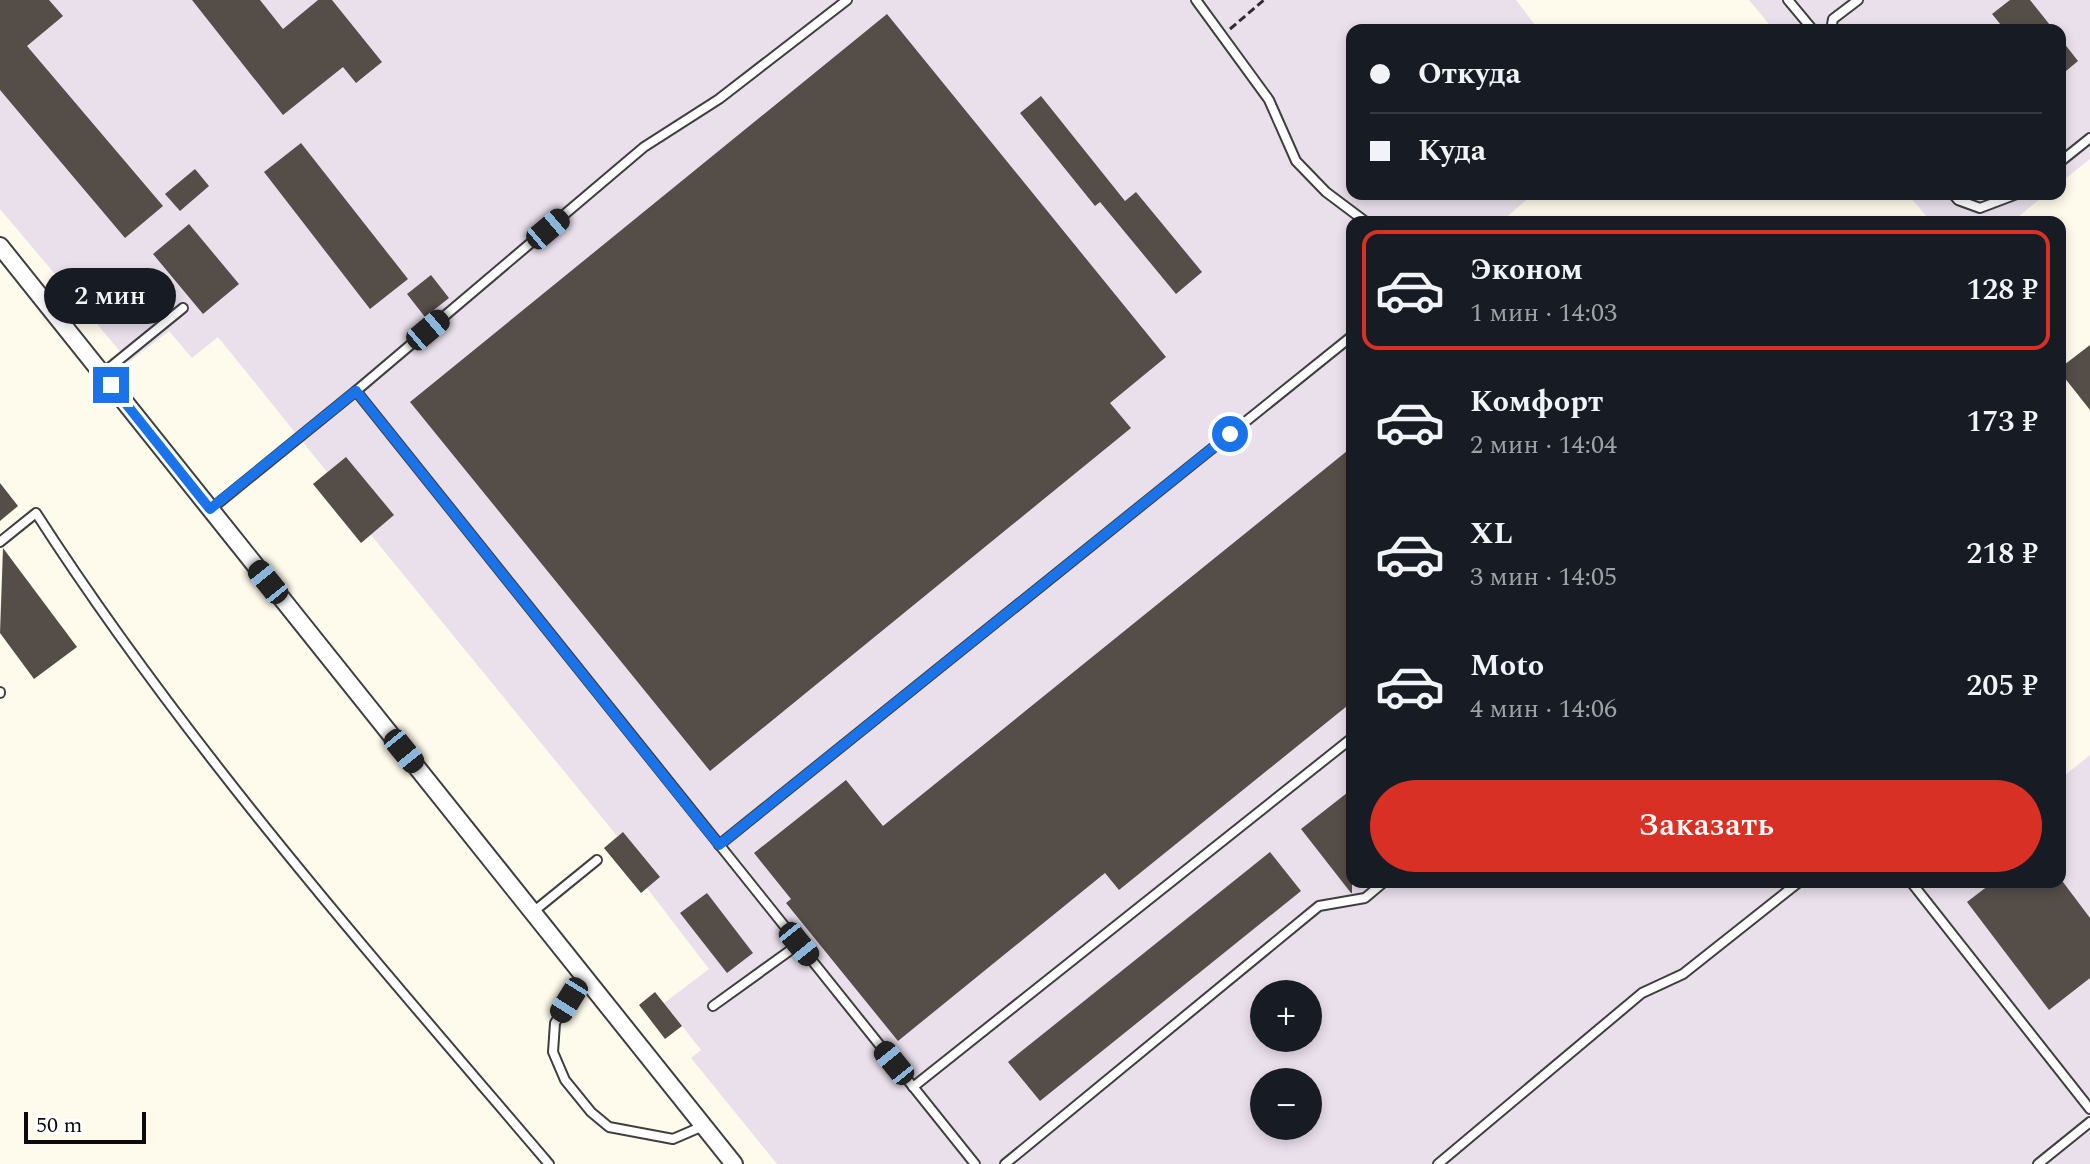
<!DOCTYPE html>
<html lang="ru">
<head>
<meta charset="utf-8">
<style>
  :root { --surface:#171b24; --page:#242831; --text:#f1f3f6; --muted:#9ea1a6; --line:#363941; --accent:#d93025 }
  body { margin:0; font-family:Spectral,serif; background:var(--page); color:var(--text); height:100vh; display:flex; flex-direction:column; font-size:30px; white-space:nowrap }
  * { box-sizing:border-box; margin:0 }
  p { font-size:26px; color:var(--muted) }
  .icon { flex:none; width:44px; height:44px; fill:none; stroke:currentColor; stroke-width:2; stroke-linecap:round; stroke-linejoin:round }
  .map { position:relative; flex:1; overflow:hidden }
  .details { position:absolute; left:1346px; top:216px; width:720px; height:672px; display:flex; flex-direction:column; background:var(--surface); border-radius:16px; box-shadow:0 4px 12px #0003 }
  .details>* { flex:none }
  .hud { position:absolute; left:1346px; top:24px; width:720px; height:176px; border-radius:16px; box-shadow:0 4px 12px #0003; display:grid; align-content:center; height:176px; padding:0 24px; background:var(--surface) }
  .buttons { position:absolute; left:1250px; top:980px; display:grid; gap:16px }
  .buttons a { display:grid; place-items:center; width:72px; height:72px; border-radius:50%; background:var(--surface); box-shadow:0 4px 12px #0003; font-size:40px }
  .scale { position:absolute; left:24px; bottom:20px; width:122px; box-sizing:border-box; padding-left:8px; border:4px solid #0c0c0c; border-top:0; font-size:22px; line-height:28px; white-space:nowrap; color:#0c0c0c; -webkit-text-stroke:6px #fff; paint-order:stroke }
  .end { position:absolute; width:36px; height:36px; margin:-18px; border:10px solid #1a73e8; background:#fff; box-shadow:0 0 0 4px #fff }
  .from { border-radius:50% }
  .bubble { position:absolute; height:56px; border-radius:28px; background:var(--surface); box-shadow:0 4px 12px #0003; font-size:26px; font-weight:600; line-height:56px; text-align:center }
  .car { position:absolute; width:24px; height:48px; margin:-24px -12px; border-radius:10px; box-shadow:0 0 6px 2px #0007; background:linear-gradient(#222 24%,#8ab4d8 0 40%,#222 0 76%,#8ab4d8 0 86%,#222 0) }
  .hud b { display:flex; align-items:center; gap:28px; height:76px; font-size:30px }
  .hud b+b { border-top:2px solid var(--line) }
  .hud i { width:20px; height:20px; background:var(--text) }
  ul { padding:14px 0 0; list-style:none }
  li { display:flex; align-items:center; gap:24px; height:120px; margin:0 16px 12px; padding:0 8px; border:4px solid transparent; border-radius:16px }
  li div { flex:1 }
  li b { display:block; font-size:30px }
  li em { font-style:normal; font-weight:600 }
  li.on { border-color:var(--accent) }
  li>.icon { width:72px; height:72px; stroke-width:1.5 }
  .button { display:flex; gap:16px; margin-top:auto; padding:16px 24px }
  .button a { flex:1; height:92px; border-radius:48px; background:var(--accent); color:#fff; font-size:32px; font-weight:600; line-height:92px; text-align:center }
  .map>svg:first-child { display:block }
  .industrial { fill:#eae0ec; fill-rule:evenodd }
  .building { fill:#554d48 }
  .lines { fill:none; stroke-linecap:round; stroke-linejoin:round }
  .lane-casing { stroke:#3f3f3f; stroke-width:12 }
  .street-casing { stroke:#3f3f3f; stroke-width:20 }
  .path { stroke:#2e2e2e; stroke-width:3; stroke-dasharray:8 4; stroke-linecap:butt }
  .lane { stroke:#fff; stroke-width:8 }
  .street { stroke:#fff; stroke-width:16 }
  .route { stroke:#1a73e8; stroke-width:10 }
</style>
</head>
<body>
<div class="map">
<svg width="2090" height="1164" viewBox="0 0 2090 1164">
  <rect width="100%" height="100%" fill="#fffbec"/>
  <!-- industrial -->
  <g class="industrial">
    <path d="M0,0H1516L1539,30H1352V194H1533L1501,222H1352V882H2060V779L2090,755V1164H777L691,1058L701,1050L664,1003L709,969L647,888L641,893L604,848L617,836L371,535L361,543L313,484L327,472L218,337L192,358L169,331L129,362L0,209ZM1264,994H1308V1038H1264ZM1264,1082H1308V1126H1264Z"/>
    <path d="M1749,0H2090V159L2060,183V30H1774Z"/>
    <path d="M1908,194H2046L2012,222H1931Z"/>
  </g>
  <!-- building -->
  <g class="building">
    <path d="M0,0H49L63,16L27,46L163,206L125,238L0,90Z"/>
    <path d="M192,0H260L283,29L318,0H332L382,62L356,83L343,67L283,115Z"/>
    <path d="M2010,0H2030L2054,30H2005L1992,14Z"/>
    <path d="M887,14L1166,357L1110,403L1131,428L710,771L410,402Z"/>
    <path d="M2060,38L2078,61L2060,76Z"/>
    <path d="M1041,96L1125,201L1136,192L1202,272L1176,294L1100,202L1095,206L1020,113Z"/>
    <path d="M301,143L408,279L370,309L264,172Z"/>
    <path d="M195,169L209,186L180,211L165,194Z"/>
    <path d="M189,224L239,284L203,314L153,254Z"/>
    <path d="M431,275L449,298L425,317L407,294Z"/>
    <path d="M2090,345V410L2060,372V368Z"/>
    <path d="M1352,447V702L1119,890L1105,873L898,1041L786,903L791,899L754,853L846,780L883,826Z"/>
    <path d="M346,457L394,515L361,543L313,484Z"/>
    <path d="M0,483L18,506L0,521Z"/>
    <path d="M3,548L77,647L34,679L0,633Z"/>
    <path d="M1352,789V893H1351L1301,829Z"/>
    <path d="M623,832L660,877L641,893L604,848Z"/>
    <path d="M1270,852L1301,891L1040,1101L1008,1062Z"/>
    <path d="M1993,882H2063L2090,918V978L2049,1010L1967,902Z"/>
    <path d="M707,893L753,953L727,973L680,913Z"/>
    <path d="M655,992L682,1026L665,1039L639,1005Z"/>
  </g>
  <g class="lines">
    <!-- lane casing -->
    <g class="lane-casing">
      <g id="lane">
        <path d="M1196,0L1269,100L1296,161L1326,192L1366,222"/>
        <path d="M1788,0L1813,30"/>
        <path d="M1831,30L1833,19L1858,0"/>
        <path d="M2060,162L2090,138"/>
        <path d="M1953,194L1958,200L1980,208L2017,194"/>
        <path d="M103,373L183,308"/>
        <path d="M356,391L975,1164"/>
        <path d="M211,509L356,391L644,147L719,99L847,0"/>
        <path d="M0,542L36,513C186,746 370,954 549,1164"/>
        <path d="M0,692V693"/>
        <path d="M719,845L1352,336"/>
        <path d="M1911,882L2090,1109"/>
        <path d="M533,912L597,860"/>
        <path d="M583,977L555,1023L553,1052L565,1080L591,1112L609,1127L673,1139L703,1126"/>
        <path d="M713,1006L799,944"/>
        <path d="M913,1087L1352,738"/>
        <path d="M1005,1164L1319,906L1365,898L1384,882"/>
        <path d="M1438,1164L1642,993L1683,974L1799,882"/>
        <path d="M2038,1164L2090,1122"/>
      </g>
    </g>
    <!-- street casing -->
    <g class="street-casing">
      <path id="street" d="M0,246L734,1164"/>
    </g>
    <!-- path -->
    <path class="path" d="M1230,29L1264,0"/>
    <!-- lane -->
    <use href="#lane" class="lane"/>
    <!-- street -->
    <use href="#street" class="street"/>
  </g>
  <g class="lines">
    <!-- route -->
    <path class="route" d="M111,385L210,509L356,391L719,845L1230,434"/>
  </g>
</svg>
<div class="buttons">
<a>+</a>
<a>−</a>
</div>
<div class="scale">50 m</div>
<i class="end from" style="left:1230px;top:434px"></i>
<i class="end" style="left:111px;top:385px"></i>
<div class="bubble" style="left:44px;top:268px;width:132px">2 мин</div>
<i class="car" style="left:548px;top:229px;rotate:50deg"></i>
<i class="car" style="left:428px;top:330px;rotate:50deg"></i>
<i class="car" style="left:268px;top:582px;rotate:321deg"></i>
<i class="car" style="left:404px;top:751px;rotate:141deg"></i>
<i class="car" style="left:799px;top:944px;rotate:141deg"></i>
<i class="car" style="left:569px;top:1000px;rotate:212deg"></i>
<i class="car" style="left:894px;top:1063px;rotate:321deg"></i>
<div class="hud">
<b><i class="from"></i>Откуда</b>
<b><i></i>Куда</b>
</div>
<section class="details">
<ul>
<li class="on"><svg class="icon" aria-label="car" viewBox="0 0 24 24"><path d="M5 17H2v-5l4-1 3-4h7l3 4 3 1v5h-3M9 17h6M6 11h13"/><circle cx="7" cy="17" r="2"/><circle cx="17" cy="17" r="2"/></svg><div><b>Эконом</b><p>1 мин · 14:03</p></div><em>128 ₽</em></li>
<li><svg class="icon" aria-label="car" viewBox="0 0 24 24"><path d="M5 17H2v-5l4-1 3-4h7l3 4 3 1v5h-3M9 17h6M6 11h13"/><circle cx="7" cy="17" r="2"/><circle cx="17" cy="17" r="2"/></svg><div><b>Комфорт</b><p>2 мин · 14:04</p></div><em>173 ₽</em></li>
<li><svg class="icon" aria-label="car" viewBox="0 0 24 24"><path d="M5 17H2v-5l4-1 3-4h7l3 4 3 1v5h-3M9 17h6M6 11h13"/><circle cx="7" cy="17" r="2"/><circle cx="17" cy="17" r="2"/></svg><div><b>XL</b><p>3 мин · 14:05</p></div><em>218 ₽</em></li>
<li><svg class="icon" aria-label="car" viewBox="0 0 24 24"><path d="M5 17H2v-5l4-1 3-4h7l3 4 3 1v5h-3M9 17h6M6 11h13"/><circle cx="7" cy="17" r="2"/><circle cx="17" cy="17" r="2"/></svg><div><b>Moto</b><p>4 мин · 14:06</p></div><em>205 ₽</em></li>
</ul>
<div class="button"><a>Заказать</a></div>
</section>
</div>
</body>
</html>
